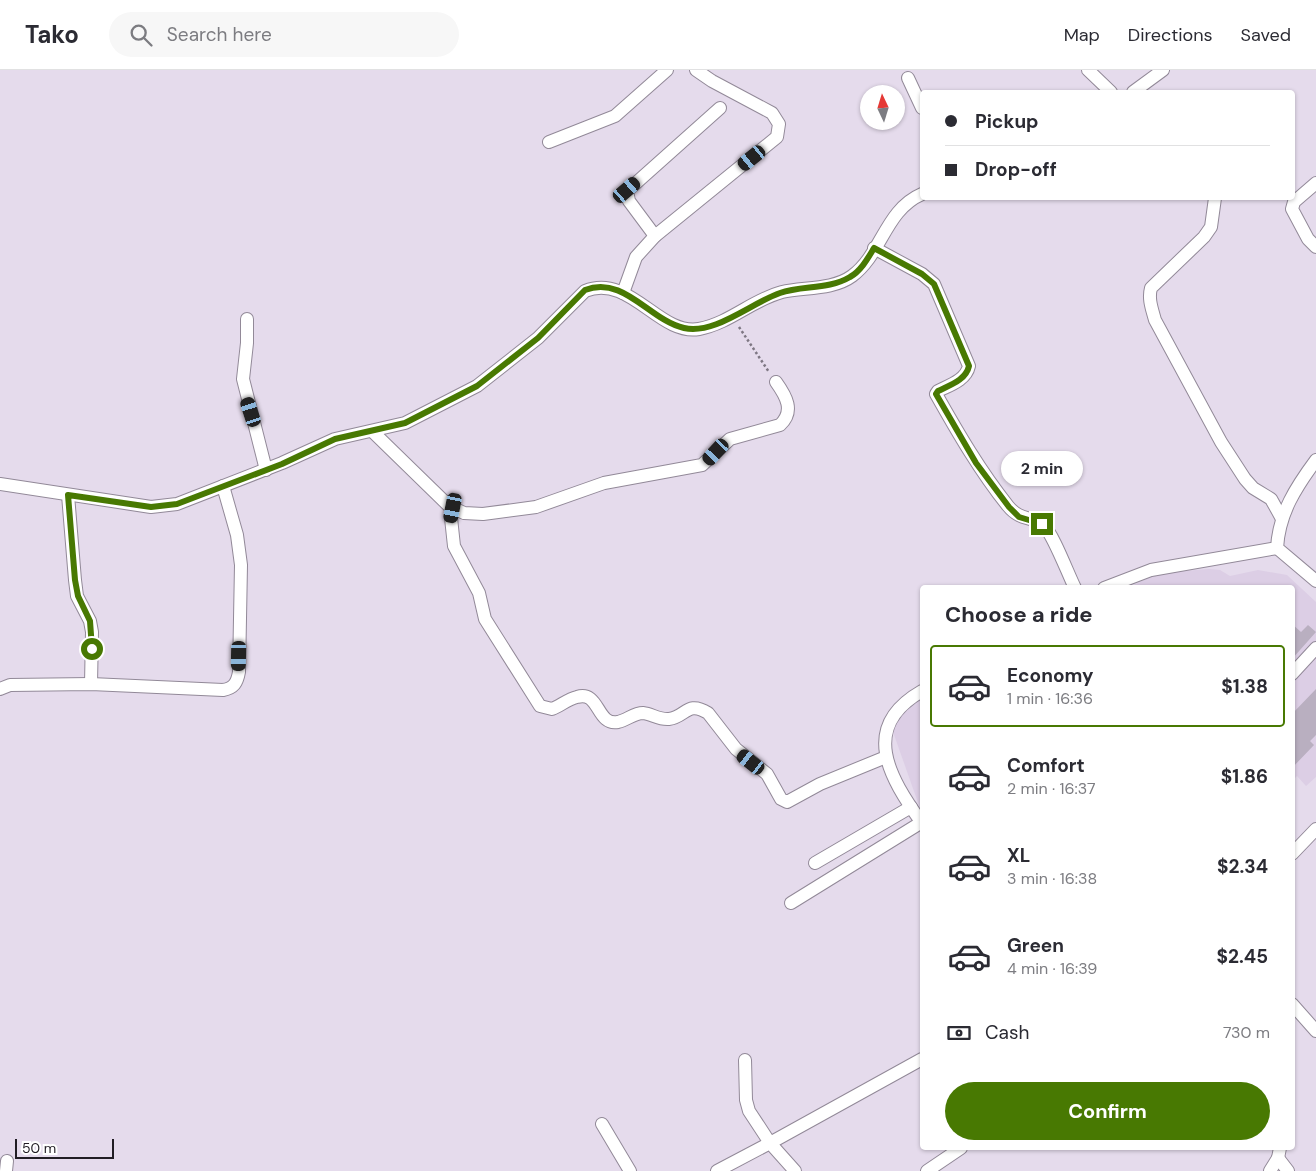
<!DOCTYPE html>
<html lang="en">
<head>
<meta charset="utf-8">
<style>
  :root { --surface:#fff; --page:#f7f7f7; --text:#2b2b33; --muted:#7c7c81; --line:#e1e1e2; --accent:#487902 }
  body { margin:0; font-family:"DM Sans",sans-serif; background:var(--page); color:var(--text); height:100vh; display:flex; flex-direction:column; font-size:19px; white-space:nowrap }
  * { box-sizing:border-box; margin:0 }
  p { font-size:16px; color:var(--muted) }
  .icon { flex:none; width:28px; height:28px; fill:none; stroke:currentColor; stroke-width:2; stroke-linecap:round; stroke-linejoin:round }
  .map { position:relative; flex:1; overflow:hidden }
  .panel { position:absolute; left:920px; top:515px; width:375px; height:565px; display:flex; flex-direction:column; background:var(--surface); border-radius:5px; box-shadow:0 1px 4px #0004 }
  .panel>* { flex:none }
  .top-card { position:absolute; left:920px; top:20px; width:375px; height:110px; border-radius:5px; box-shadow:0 1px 4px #0004; display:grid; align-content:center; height:110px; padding:0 25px; background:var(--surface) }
  .needle { width:32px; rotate:356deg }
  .buttons { position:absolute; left:860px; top:15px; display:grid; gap:10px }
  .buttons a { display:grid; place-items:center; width:45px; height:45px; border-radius:50%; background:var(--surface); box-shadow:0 1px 4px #0004; font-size:25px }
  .scale { position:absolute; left:15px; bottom:12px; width:99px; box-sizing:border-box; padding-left:5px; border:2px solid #211d24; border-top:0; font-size:14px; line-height:18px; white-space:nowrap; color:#211d24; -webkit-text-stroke:4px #fff; paint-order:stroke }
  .end { position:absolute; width:22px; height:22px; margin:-11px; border:6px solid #487902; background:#fff; box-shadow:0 0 0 2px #fff }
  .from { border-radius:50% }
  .bubble { position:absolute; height:35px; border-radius:18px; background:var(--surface); box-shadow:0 1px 4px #0004; font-size:16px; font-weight:700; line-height:35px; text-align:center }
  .car { position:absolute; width:15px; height:30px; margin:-15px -8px; border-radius:6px; box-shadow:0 0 4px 1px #0007; background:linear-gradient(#222 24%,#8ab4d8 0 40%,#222 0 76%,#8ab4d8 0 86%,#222 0) }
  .top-card b { display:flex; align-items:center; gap:18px; height:48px; font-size:19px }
  .top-card b+b { border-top:1px solid var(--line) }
  .top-card i { width:12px; height:12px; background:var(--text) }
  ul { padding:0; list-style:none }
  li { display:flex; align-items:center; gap:15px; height:82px; margin:0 10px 8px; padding:0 15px; border:2px solid transparent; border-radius:5px }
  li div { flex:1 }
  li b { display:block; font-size:19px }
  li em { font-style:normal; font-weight:700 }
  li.on { border-color:var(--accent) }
  li>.icon { width:45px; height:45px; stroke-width:1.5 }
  h2 { padding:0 25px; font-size:22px; line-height:60px }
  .pay { display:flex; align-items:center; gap:12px; height:55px; padding:0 25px; font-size:19px }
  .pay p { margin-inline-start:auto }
  .action { display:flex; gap:10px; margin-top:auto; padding:10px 25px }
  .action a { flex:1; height:58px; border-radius:30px; background:var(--accent); color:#fff; font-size:20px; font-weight:700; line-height:58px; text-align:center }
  header { display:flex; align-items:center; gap:30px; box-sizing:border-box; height:70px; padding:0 25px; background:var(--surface); border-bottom:1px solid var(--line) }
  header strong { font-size:24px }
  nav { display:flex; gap:28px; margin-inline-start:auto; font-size:18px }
  .search { width:350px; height:45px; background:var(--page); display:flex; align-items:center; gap:12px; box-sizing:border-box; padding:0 18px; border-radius:28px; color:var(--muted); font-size:19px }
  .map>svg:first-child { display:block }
  .built { fill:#dccee5 }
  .building { fill:#b9afc0 }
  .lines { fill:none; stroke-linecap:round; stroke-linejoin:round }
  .minor-casing { stroke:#928998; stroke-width:14 }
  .path { stroke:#7e7783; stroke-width:2.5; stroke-dasharray:2.5 2.5; stroke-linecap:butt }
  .minor { stroke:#fff; stroke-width:12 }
  .route { stroke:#487902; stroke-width:6 }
</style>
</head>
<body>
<header>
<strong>Tako</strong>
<div class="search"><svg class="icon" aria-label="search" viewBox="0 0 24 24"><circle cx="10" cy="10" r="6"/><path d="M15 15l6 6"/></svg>Search here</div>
<nav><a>Map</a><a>Directions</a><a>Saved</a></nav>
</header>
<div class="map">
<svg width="1316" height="1101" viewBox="0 0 1316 1101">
  <rect width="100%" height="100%" fill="#e5dbec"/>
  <!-- built -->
  <g class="built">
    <path d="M1209,499L1220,500L1230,506L1258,500L1287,505L1316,532V707L1306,716L1297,706L1293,710L1292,518H1127L1159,503Z"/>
    <path d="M922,628V744L892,659L908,637Z"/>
  </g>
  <!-- building -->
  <g class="building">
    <path d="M1292,554L1301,562L1308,555L1316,562L1292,589Z"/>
    <path d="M1316,619V665L1310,671L1314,675L1292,698V644Z"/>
  </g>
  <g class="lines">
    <!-- minor casing -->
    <g class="minor-casing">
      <g id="minor">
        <path d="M1088,0L1111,22"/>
        <path d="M908,8L922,38"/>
        <path d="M1133,22L1163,0"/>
        <path d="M549,72L615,46L667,0"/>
        <path d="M1316,113L1294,132L1292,139L1308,169L1316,177"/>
        <path d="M1215,128L1211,157L1204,167L1151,218C1148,229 1152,239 1155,250L1221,372L1245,409L1253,418L1271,429L1281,447"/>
        <path d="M655,166L629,131L627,121L720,38"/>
        <path d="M874,178L922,204L934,214L969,296C966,310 950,315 938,321L936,324C958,363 980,401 1008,436C1021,452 1032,445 1044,456C1053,464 1068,504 1075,518"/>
        <path d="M623,223L636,187L655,166L777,67L779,54L772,43L712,11L696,0"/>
        <path d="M247,249V273L243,309L266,400"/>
        <path d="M372,361L449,436L464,443L483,444L536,437L604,413L702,395L730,369L780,355C795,341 786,326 776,312"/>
        <path d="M1316,390C1296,417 1279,443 1277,478L1316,511"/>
        <path d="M0,414L151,437L177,434L282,393L335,369L405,353L477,316L538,268L585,221C630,203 659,266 699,259C730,253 752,230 782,222C804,217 833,220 852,206C882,184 885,140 922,124"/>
        <path d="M68,425L75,510L77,526L90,551L92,562L91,614"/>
        <path d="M453,438L451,448L454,476L479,523L485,549L540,636L552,639C560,636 568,629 577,627C600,620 596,656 618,652C627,650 634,643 643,643C652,644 659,650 669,649C686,647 687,630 708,643L736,679L767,704L781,729L787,732L820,714L886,687"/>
        <path d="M1104,518L1151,500L1277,478"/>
        <path d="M1292,604L1316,578"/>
        <path d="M0,619L10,615L91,614L223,620C234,618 237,613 239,602L241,495L237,465L223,416"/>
        <path d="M922,621C859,657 889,707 922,753"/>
        <path d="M1292,784L1316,759"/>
        <path d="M815,793L911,737"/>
        <path d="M791,833L922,752"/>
        <path d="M1292,934L1316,961"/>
        <path d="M745,990L746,1030L749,1041L770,1073L922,989"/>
        <path d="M602,1054L630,1101"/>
        <path d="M1278,1088L1288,1101"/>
        <path d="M6,1101L7,1091"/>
        <path d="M717,1101L770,1073L795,1101"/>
        <path d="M927,1101L961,1078"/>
        <path d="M1270,1101L1278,1088L1280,1078"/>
      </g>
    </g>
    <!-- path -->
    <path class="path" d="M739,257L769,302"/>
    <!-- minor -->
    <use href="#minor" class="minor"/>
  </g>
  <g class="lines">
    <!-- route -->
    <path class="route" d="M92,579L90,551L78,526L75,510L68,425L151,437L177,434L282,394L335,369L405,353L477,316L538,268L585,220C624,205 649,250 684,258C715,265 751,233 780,223C802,215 828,220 850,207C861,201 868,188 874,178L922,204L934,214L969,296C966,310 950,315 938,321L936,324L976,393L1009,437L1019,447L1042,454"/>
  </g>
</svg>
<div class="buttons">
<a><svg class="needle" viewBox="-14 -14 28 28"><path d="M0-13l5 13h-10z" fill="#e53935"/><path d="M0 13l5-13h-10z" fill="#7c7c81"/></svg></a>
</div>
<div class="scale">50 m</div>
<i class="end from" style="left:92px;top:579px"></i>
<i class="end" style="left:1042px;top:454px"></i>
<div class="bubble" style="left:1001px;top:381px;width:82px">2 min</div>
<i class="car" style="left:752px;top:88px;rotate:231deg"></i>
<i class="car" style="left:627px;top:120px;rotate:49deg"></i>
<i class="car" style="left:251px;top:342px;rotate:342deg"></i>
<i class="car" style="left:716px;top:382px;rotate:223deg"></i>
<i class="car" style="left:453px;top:438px;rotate:191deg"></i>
<i class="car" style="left:239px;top:586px;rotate:181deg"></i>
<i class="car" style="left:751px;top:692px;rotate:308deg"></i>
<div class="top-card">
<b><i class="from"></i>Pickup</b>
<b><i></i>Drop-off</b>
</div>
<section class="panel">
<h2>Choose a ride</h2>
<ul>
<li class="on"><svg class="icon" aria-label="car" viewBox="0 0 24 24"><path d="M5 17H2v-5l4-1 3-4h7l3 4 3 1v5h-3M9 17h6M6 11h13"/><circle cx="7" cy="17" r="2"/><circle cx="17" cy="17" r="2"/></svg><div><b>Economy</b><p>1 min · 16:36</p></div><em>$1.38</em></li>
<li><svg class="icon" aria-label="car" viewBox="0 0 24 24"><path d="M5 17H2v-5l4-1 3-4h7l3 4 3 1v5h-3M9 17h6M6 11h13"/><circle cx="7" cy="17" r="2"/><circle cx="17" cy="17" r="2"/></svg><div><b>Comfort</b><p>2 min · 16:37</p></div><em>$1.86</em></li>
<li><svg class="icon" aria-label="car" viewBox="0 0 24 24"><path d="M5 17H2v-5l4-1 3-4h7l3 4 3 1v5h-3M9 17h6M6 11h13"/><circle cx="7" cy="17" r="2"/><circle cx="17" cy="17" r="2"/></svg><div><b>XL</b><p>3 min · 16:38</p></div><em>$2.34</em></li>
<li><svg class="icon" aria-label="car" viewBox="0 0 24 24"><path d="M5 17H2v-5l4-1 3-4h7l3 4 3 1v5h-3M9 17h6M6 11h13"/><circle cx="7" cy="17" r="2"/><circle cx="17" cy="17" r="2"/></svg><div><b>Green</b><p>4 min · 16:39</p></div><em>$2.45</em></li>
</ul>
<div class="pay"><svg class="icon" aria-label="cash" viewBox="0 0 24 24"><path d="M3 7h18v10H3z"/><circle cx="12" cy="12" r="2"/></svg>Cash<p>730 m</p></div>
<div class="action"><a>Confirm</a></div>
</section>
</div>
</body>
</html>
